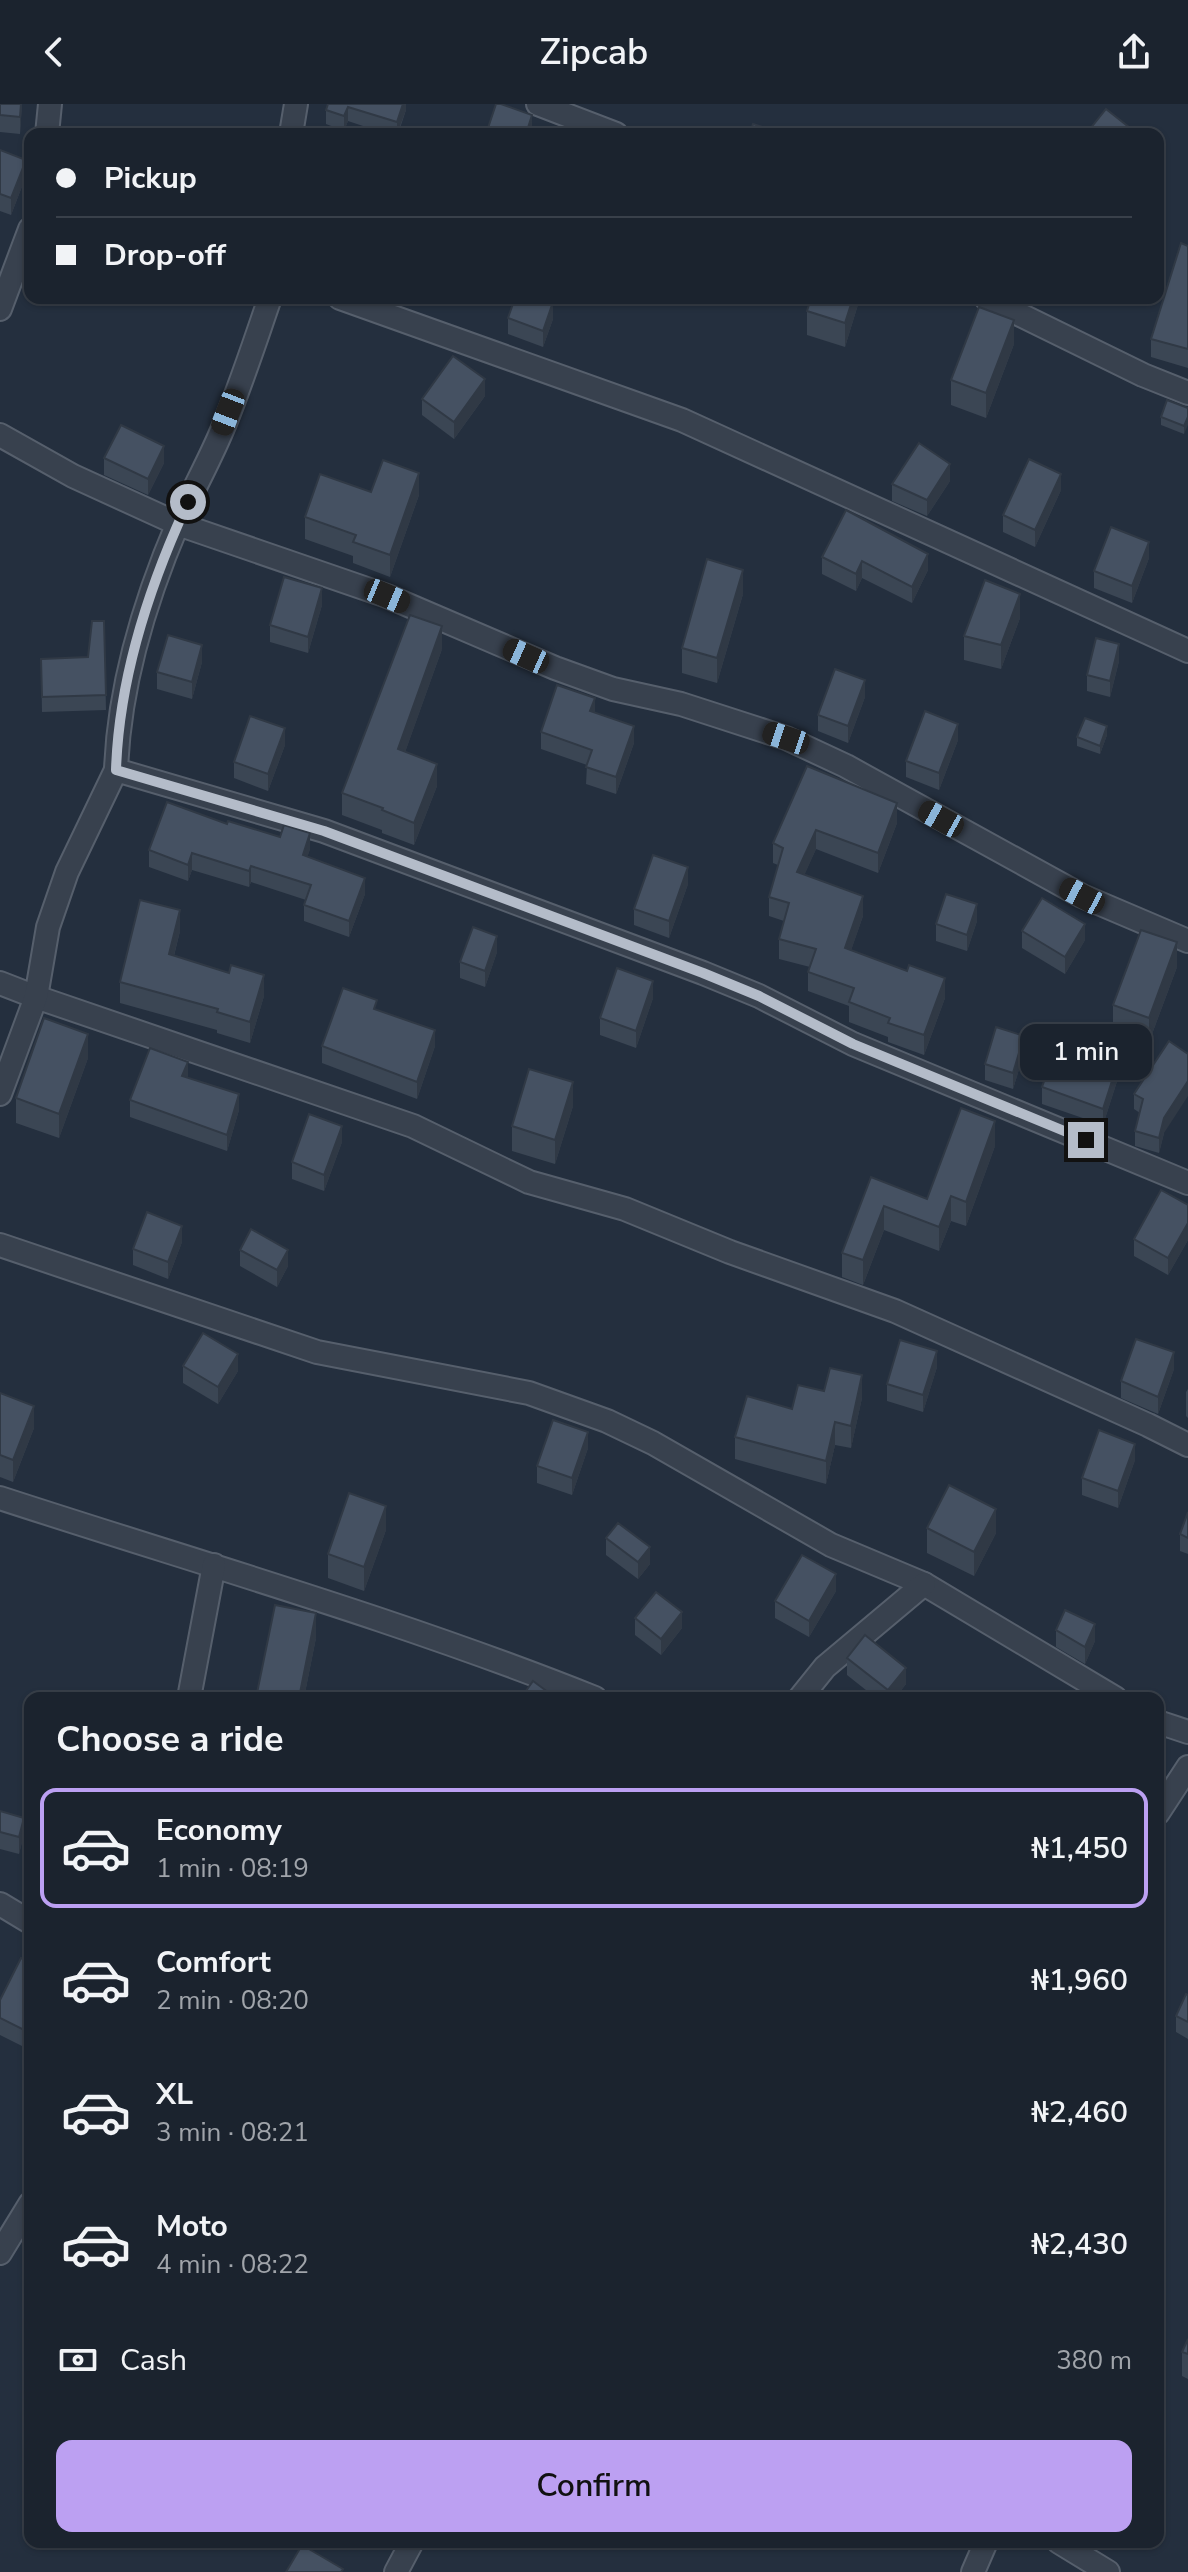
<!DOCTYPE html>
<html lang="en">
<head>
<meta charset="utf-8">
<style>
  :root { --surface:#1b232e; --page:#282f3a; --text:#f1f3f6; --muted:#a0a4aa; --line:#39404a; --accent:#bca0f2 }
  body { margin:0; font-family:"Nunito Sans",sans-serif; background:var(--page); color:var(--text); height:100vh; display:flex; flex-direction:column; font-size:30px; white-space:nowrap }
  * { box-sizing:border-box; margin:0 }
  p { font-size:26px; color:var(--muted) }
  .icon { flex:none; width:44px; height:44px; fill:none; stroke:currentColor; stroke-width:2; stroke-linecap:round; stroke-linejoin:round }
  .map { position:relative; flex:1; overflow:hidden }
  .side { position:absolute; left:24px; top:1588px; width:1140px; height:856px; display:flex; flex-direction:column; background:var(--surface); border-radius:16px; box-shadow:0 2px 6px #0004,0 0 0 2px var(--line) }
  .side>* { flex:none }
  .banner { position:absolute; left:24px; top:24px; width:1140px; height:176px; border-radius:16px; box-shadow:0 2px 6px #0004,0 0 0 2px var(--line); display:grid; align-content:center; height:176px; padding:0 32px; background:var(--surface) }
  .end { position:absolute; width:36px; height:36px; margin:-18px; border:10px solid #b4bcc9; background:#111; box-shadow:0 0 0 4px #111 }
  .from { border-radius:50% }
  .bubble { position:absolute; height:56px; border-radius:16px; background:var(--surface); box-shadow:0 2px 6px #0004,0 0 0 2px var(--line); font-size:26px; font-weight:600; line-height:56px; text-align:center }
  .car { position:absolute; width:24px; height:48px; margin:-24px -12px; border-radius:10px; box-shadow:0 0 6px 2px #0007; background:linear-gradient(#222 24%,#8ab4d8 0 40%,#222 0 76%,#8ab4d8 0 86%,#222 0) }
  .banner b { display:flex; align-items:center; gap:28px; height:76px; font-size:30px }
  .banner b+b { border-top:2px solid var(--line) }
  .banner i { width:20px; height:20px; background:var(--text) }
  ul { padding:0; list-style:none }
  li { display:flex; align-items:center; gap:24px; height:120px; margin:0 16px 12px; padding:0 16px; border:4px solid transparent; border-radius:16px }
  li div { flex:1 }
  li b { display:block; font-size:30px }
  li em { font-style:normal; font-weight:600 }
  li.on { border-color:var(--accent) }
  li>.icon { width:72px; height:72px; stroke-width:1.5 }
  h2 { padding:0 32px; font-size:36px; line-height:96px }
  .pay { display:flex; align-items:center; gap:20px; height:88px; padding:0 32px; font-size:30px }
  .pay p { margin-inline-start:auto }
  .action { display:flex; gap:16px; margin-top:auto; padding:16px 32px }
  .action a { flex:1; height:92px; border-radius:16px; background:var(--accent); color:#111; font-size:32px; font-weight:600; line-height:92px; text-align:center }
  header { display:flex; justify-content:space-between; align-items:center; height:104px; padding:0 32px; background:var(--surface); font-size:36px; font-weight:600 }
  .map>svg:first-child { display:block }
  .lines { fill:none; stroke-linecap:round; stroke-linejoin:round }
  .minor-casing { stroke:#565f6c; stroke-width:26 }
  .minor { stroke:#38414e; stroke-width:22 }
  .wall { fill:#3b4654 }
  .shaded-wall { fill:#303945 }
  .building { fill:#455162; stroke:#303945; stroke-width:2 }
  .route { stroke:#b4bcc9; stroke-width:10 }
</style>
</head>
<body>
<header><svg class="icon" aria-label="back" viewBox="0 0 24 24"><path d="M15 5l-7 7 7 7"/></svg>Zipcab<svg class="icon" aria-label="share" viewBox="0 0 24 24"><path d="M12 15V3M7 8l5-5 5 5M5 13v7h14v-7"/></svg></header>
<div class="map">
<svg width="1188" height="2468" viewBox="0 0 1188 2468">
  <rect width="100%" height="100%" fill="#242f3e"/>
  <g class="lines">
    <!-- minor casing -->
    <g class="minor-casing">
      <g id="minor">
        <path d="M538,0L616,30"/>
        <path d="M47,30L50,0"/>
        <path d="M291,30L296,0"/>
        <path d="M270,194C254,240 239,287 220,331C207,361 191,390 178,419C145,496 119,582 116,666L324,727L703,869L759,892L853,940L1188,1079"/>
        <path d="M340,194L682,316L1188,547"/>
        <path d="M986,194L1143,271L1188,289"/>
        <path d="M0,205L30,125"/>
        <path d="M0,331L73,372L178,420L387,492L555,564L613,585L681,600L786,634L846,662L1082,792L1188,837"/>
        <path d="M0,879L36,893L413,1022L529,1078L625,1105L730,1148L895,1207L1148,1321L1188,1341"/>
        <path d="M0,990L36,893L48,823L67,768L116,666"/>
        <path d="M0,1141L317,1248L529,1289L607,1317L653,1339L831,1441L924,1480L1115,1594"/>
        <path d="M0,1394C199,1459 400,1516 595,1594"/>
        <path d="M189,1594L214,1461"/>
        <path d="M800,1594L825,1563L924,1480"/>
        <path d="M1158,1618L1188,1628"/>
        <path d="M1158,1709L1188,1663"/>
        <path d="M0,1800L30,1818"/>
        <path d="M0,2149L30,2100"/>
        <path d="M1059,2438L1108,2468"/>
        <path d="M396,2468L412,2438"/>
        <path d="M973,2468L986,2438"/>
      </g>
    </g>
    <!-- minor -->
    <use href="#minor" class="minor"/>
  </g>
  <!-- wall -->
  <g class="wall">
    <path d="M0,0H22L20,30L0,28Z"/>
    <path d="M328,0H406V6L398,30H387L348,17L344,27L326,20V6Z"/>
    <path d="M0,46L26,72L11,111L0,107Z"/>
    <path d="M1188,142V264L1151,253V235Z"/>
    <path d="M811,194H860L845,243L807,231V207Z"/>
    <path d="M508,214L553,215L543,243L508,230Z"/>
    <path d="M1014,240L986,314L951,301V276Z"/>
    <path d="M485,292L454,335L422,311V295Z"/>
    <path d="M1188,304L1184,330L1161,321V313Z"/>
    <path d="M104,354L164,359L148,391L104,371Z"/>
    <path d="M950,377L927,412L892,397V380Z"/>
    <path d="M1061,386L1035,443L1003,428V411Z"/>
    <path d="M371,388L419,391L390,473L353,459V452L305,435V413Z"/>
    <path d="M822,453L928,466L912,499L862,474L856,487L822,470Z"/>
    <path d="M1149,454L1132,499L1094,484V467Z"/>
    <path d="M743,490L717,579L682,569V544Z"/>
    <path d="M322,501L308,549L270,538V521Z"/>
    <path d="M1020,514L1001,565L964,556V532Z"/>
    <path d="M104,517L106,606L42,608L41,555L88,553Z"/>
    <path d="M442,545L405,648L437,682L414,741L382,729V726L342,711V689Z"/>
    <path d="M1119,557L1110,593L1087,587V571Z"/>
    <path d="M202,558L192,595L157,585V568Z"/>
    <path d="M865,593L848,639L818,627V611Z"/>
    <path d="M595,608L634,639L616,690L586,680L587,661L541,645V628Z"/>
    <path d="M1107,631L1100,650L1077,642V633Z"/>
    <path d="M958,636L939,686L906,673V657Z"/>
    <path d="M285,641L268,687L234,674V658Z"/>
    <path d="M807,662L897,719L878,769L816,745L804,771L863,812L851,846L945,894L924,951L888,938V933L849,918V902L808,887V868L810,863L779,855V835L784,817L769,812V793L778,761L773,759V739Z"/>
    <path d="M227,720L310,745L307,753L365,790L349,833L304,817V801L306,796L251,778L249,783L192,766L188,777L149,763V746Z"/>
    <path d="M688,780L669,834L634,821V805Z"/>
    <path d="M977,817L967,847L936,837V820Z"/>
    <path d="M180,827L174,852L264,892L250,939L217,929V926L120,899V878Z"/>
    <path d="M1022,827L1085,836L1065,870L1022,844Z"/>
    <path d="M497,848L485,883L460,874V858Z"/>
    <path d="M1177,863L1149,938L1113,925V901Z"/>
    <path d="M653,894L636,944L600,931V914Z"/>
    <path d="M377,906L435,942L417,995L322,959V942Z"/>
    <path d="M1169,937L1164,1029L1159,1049L1135,1042V1027L1140,1009L1134,1005V990Z"/>
    <path d="M1024,949L1013,985L985,976V960Z"/>
    <path d="M88,954L59,1034L16,1019V994Z"/>
    <path d="M1120,968L1103,1021L1042,1000V983Z"/>
    <path d="M188,974L239,1006L227,1047L130,1013V996Z"/>
    <path d="M573,1002L555,1060L512,1047V1022Z"/>
    <path d="M342,1038L324,1087L292,1075V1058Z"/>
    <path d="M995,1042L966,1122L951,1117L939,1147L884,1126L863,1181L842,1173V1149L871,1073L927,1095Z"/>
    <path d="M1188,1101V1136L1168,1171L1134,1152V1135Z"/>
    <path d="M182,1138L168,1175L133,1161V1145Z"/>
    <path d="M240,1146L288,1162L277,1183L240,1162Z"/>
    <path d="M183,1262L238,1267L218,1300L183,1279Z"/>
    <path d="M937,1263L923,1308L887,1297V1280Z"/>
    <path d="M1174,1265L1158,1310L1121,1294V1277Z"/>
    <path d="M1188,1285V1314L1186,1312V1288Z"/>
    <path d="M824,1287L862,1294L851,1344L835,1341L826,1380L735,1355V1333L792,1305Z"/>
    <path d="M0,1289L34,1324L13,1378L0,1373Z"/>
    <path d="M588,1344L572,1391L537,1379V1362Z"/>
    <path d="M1135,1356L1118,1404L1082,1391V1374Z"/>
    <path d="M1188,1408V1450L1180,1447V1430Z"/>
    <path d="M927,1424L996,1429L974,1472L927,1449Z"/>
    <path d="M386,1426L364,1487L328,1474V1450Z"/>
    <path d="M606,1434L650,1460L638,1475L606,1451Z"/>
    <path d="M836,1487L809,1533L775,1514V1497Z"/>
    <path d="M635,1514L682,1524L661,1551L635,1531Z"/>
    <path d="M1056,1526L1095,1537L1085,1560L1056,1543Z"/>
    <path d="M316,1534L304,1594H257V1589Z"/>
    <path d="M847,1554L906,1580L895,1594H876L847,1571Z"/>
    <path d="M0,1707L24,1730L19,1750L0,1745Z"/>
    <path d="M30,1858V1930L24,1943L0,1931V1896Z"/>
    <path d="M1188,1891V1935L1176,1928V1912Z"/>
    <path d="M1188,2235V2275L1182,2272V2248Z"/>
  </g>
  <!-- shaded-wall -->
  <g class="shaded-wall">
    <path d="M21,0H22L20,30V13Z"/>
    <path d="M403,0H406V6L397,30V18Z"/>
    <path d="M348,3V17L344,27V12Z"/>
    <path d="M532,11V30H526Z"/>
    <path d="M26,56V72L11,111V94Z"/>
    <path d="M853,194H860L845,243V219Z"/>
    <path d="M553,198V215L543,243V227Z"/>
    <path d="M1014,216V240L986,314V289Z"/>
    <path d="M485,275V292L454,335V318Z"/>
    <path d="M1188,313V321L1184,330V322Z"/>
    <path d="M164,342V359L148,391V375Z"/>
    <path d="M950,360V377L927,412V396Z"/>
    <path d="M419,369V391L390,473V451Z"/>
    <path d="M1061,370V386L1035,443V426Z"/>
    <path d="M1149,438V454L1132,499V482Z"/>
    <path d="M928,450V466L912,499V483Z"/>
    <path d="M862,457V474L856,487V470Z"/>
    <path d="M743,466V490L717,579V554Z"/>
    <path d="M322,484V501L308,549V533Z"/>
    <path d="M1020,490V514L1001,565V541Z"/>
    <path d="M442,522V545L398,668V645Z"/>
    <path d="M1119,540V557L1110,593V577Z"/>
    <path d="M202,541V558L192,595V578Z"/>
    <path d="M865,576V593L848,639V622Z"/>
    <path d="M595,594V611L590,607Z"/>
    <path d="M958,620V636L939,686V669Z"/>
    <path d="M634,622V639L616,690V673Z"/>
    <path d="M1107,622V631L1100,650V642Z"/>
    <path d="M285,624V641L268,687V670Z"/>
    <path d="M437,660V682L414,741V719Z"/>
    <path d="M897,699V719L878,769V749Z"/>
    <path d="M816,726V745L797,788V768Z"/>
    <path d="M310,729V745L303,767V751Z"/>
    <path d="M192,749V766L188,777V761Z"/>
    <path d="M251,762V778L249,783V767Z"/>
    <path d="M688,763V780L669,834V817Z"/>
    <path d="M365,774V790L349,833V817Z"/>
    <path d="M863,792V812L845,864V844Z"/>
    <path d="M977,800V817L967,847V831Z"/>
    <path d="M180,806V827L169,871V850Z"/>
    <path d="M1085,820V836L1065,870V853Z"/>
    <path d="M497,832V848L485,883V867Z"/>
    <path d="M1177,838V863L1149,938V914Z"/>
    <path d="M264,871V892L250,939V918Z"/>
    <path d="M945,874V894L924,951V931Z"/>
    <path d="M653,877V894L636,944V927Z"/>
    <path d="M435,926V942L417,995V978Z"/>
    <path d="M88,930V954L59,1034V1010Z"/>
    <path d="M1024,932V949L1013,985V969Z"/>
    <path d="M1120,952V968L1103,1021V1005Z"/>
    <path d="M188,958V974L182,972Z"/>
    <path d="M1188,977V992L1164,1029L1159,1049V1034L1164,1014Z"/>
    <path d="M573,978V1002L555,1060V1036Z"/>
    <path d="M239,990V1006L227,1047V1031Z"/>
    <path d="M995,1017V1042L966,1122V1098Z"/>
    <path d="M342,1022V1038L324,1087V1071Z"/>
    <path d="M951,1092V1117L939,1147V1123Z"/>
    <path d="M884,1102V1126L863,1181V1156Z"/>
    <path d="M1188,1119V1136L1168,1171V1154Z"/>
    <path d="M182,1122V1138L168,1175V1158Z"/>
    <path d="M288,1146V1162L277,1183V1166Z"/>
    <path d="M937,1247V1263L923,1308V1291Z"/>
    <path d="M1174,1248V1265L1158,1310V1293Z"/>
    <path d="M238,1250V1267L218,1300V1283Z"/>
    <path d="M862,1271V1294L851,1344V1322Z"/>
    <path d="M34,1302V1324L13,1378V1356Z"/>
    <path d="M835,1318V1341L826,1380V1357Z"/>
    <path d="M588,1328V1344L572,1391V1374Z"/>
    <path d="M1135,1340V1356L1118,1404V1387Z"/>
    <path d="M386,1402V1426L364,1487V1463Z"/>
    <path d="M996,1405V1429L974,1472V1448Z"/>
    <path d="M650,1443V1460L638,1475V1458Z"/>
    <path d="M836,1470V1487L809,1533V1517Z"/>
    <path d="M682,1508V1524L661,1551V1535Z"/>
    <path d="M316,1509V1534L304,1594H299Z"/>
    <path d="M1095,1520V1537L1085,1560V1543Z"/>
    <path d="M906,1564V1580L895,1594H888V1586Z"/>
    <path d="M24,1714V1730L19,1750V1733Z"/>
    <path d="M30,1913V1930L24,1943V1926Z"/>
  </g>
  <!-- building -->
  <g class="building">
    <path d="M0,0H21L20,13L0,11Z"/>
    <path d="M328,0H403L397,18L348,3L344,12L326,6Z"/>
    <path d="M496,0H501L532,11L526,30H486Z"/>
    <path d="M1106,5L1130,24L1125,30H1086Z"/>
    <path d="M753,20L785,30H750Z"/>
    <path d="M0,46L26,56L11,94L0,90Z"/>
    <path d="M1181,139L1188,142V245L1151,235Z"/>
    <path d="M515,194H542L553,198L543,227L508,214Z"/>
    <path d="M811,194H853L845,219L807,207Z"/>
    <path d="M979,203L1014,216L986,289L951,276Z"/>
    <path d="M453,252L485,275L454,318L422,295Z"/>
    <path d="M1167,296L1188,304V313L1184,322L1161,313Z"/>
    <path d="M121,321L164,342L148,375L104,354Z"/>
    <path d="M919,339L950,360L927,396L892,380Z"/>
    <path d="M1029,355L1061,370L1035,426L1003,411Z"/>
    <path d="M383,356L419,369L390,451L353,438L356,431L305,413L320,370L371,388Z"/>
    <path d="M846,406L928,450L912,483L862,457L856,470L822,453Z"/>
    <path d="M1111,423L1149,438L1132,482L1094,467Z"/>
    <path d="M707,455L743,466L717,554L682,544Z"/>
    <path d="M284,473L322,484L308,533L270,521Z"/>
    <path d="M985,476L1020,490L1001,541L964,532Z"/>
    <path d="M410,511L442,522L398,645L437,660L414,719L382,706L383,704L342,689Z"/>
    <path d="M92,517H104L106,591L42,593L41,555L88,553Z"/>
    <path d="M168,531L202,541L192,578L157,568Z"/>
    <path d="M1096,534L1119,540L1110,577L1087,571Z"/>
    <path d="M835,565L865,576L848,622L818,611Z"/>
    <path d="M557,581L595,594L590,607L634,622L616,673L586,663L592,646L541,628Z"/>
    <path d="M925,607L958,620L939,669L906,657Z"/>
    <path d="M250,612L285,624L268,670L234,658Z"/>
    <path d="M1085,614L1107,622L1100,642L1077,633Z"/>
    <path d="M807,662L897,699L878,749L816,726L797,768L863,792L845,844L907,867L909,861L945,874L924,931L888,919L890,914L849,898L854,884L808,868L816,845L779,835L789,799L769,793L783,744L773,739Z"/>
    <path d="M167,698L227,720L228,717L280,733L284,721L310,729L303,751L365,774L349,817L304,801L311,781L251,762L249,767L192,749L188,761L149,746Z"/>
    <path d="M653,751L688,763L669,817L634,805Z"/>
    <path d="M946,790L977,800L967,831L936,820Z"/>
    <path d="M1042,794L1085,820L1065,853L1022,827Z"/>
    <path d="M140,796L180,806L169,850L229,869L231,861L264,871L250,918L217,908L218,905L120,878Z"/>
    <path d="M473,823L497,832L485,867L460,858Z"/>
    <path d="M1141,826L1177,838L1149,914L1113,901Z"/>
    <path d="M617,864L653,877L636,927L600,914Z"/>
    <path d="M343,884L377,896L374,905L435,926L417,978L322,942Z"/>
    <path d="M44,914L88,930L59,1010L16,994Z"/>
    <path d="M996,923L1024,932L1013,969L985,960Z"/>
    <path d="M1169,937L1188,950V977L1164,1014L1159,1034L1135,1027L1143,995L1134,990Z"/>
    <path d="M1081,938L1120,952L1103,1005L1042,983L1057,941L1078,949Z"/>
    <path d="M150,944L188,958L182,972L239,990L227,1031L130,996Z"/>
    <path d="M529,965L573,978L555,1036L512,1022Z"/>
    <path d="M961,1004L995,1017L966,1098L951,1092L939,1123L884,1102L863,1156L842,1149L871,1073L927,1095Z"/>
    <path d="M309,1010L342,1022L324,1071L292,1058Z"/>
    <path d="M1161,1086L1188,1101V1119L1168,1154L1134,1135Z"/>
    <path d="M147,1108L182,1122L168,1158L133,1145Z"/>
    <path d="M251,1125L288,1146L277,1166L240,1146Z"/>
    <path d="M203,1229L238,1250L218,1283L183,1262Z"/>
    <path d="M1136,1235L1174,1248L1158,1293L1121,1277Z"/>
    <path d="M900,1236L937,1247L923,1291L887,1280Z"/>
    <path d="M830,1264L862,1271L851,1322L835,1318L826,1357L735,1333L747,1292L792,1305L798,1281L824,1287Z"/>
    <path d="M0,1289L34,1302L13,1356L0,1351Z"/>
    <path d="M553,1316L588,1328L572,1374L537,1362Z"/>
    <path d="M1099,1326L1135,1340L1118,1387L1082,1374Z"/>
    <path d="M949,1381L996,1405L974,1448L927,1424Z"/>
    <path d="M349,1389L386,1402L364,1463L328,1450Z"/>
    <path d="M1188,1408V1434L1180,1430Z"/>
    <path d="M618,1419L650,1443L638,1458L606,1434Z"/>
    <path d="M802,1451L836,1470L809,1517L775,1497Z"/>
    <path d="M656,1488L682,1508L661,1535L635,1514Z"/>
    <path d="M275,1501L316,1509L299,1594H280L257,1589Z"/>
    <path d="M1065,1506L1095,1520L1085,1543L1056,1526Z"/>
    <path d="M865,1531L906,1564L888,1586L847,1554Z"/>
    <path d="M533,1577L556,1594H521Z"/>
    <path d="M0,1707L24,1714L19,1733L0,1728Z"/>
    <path d="M21,1854L30,1858V1913L24,1926L0,1914V1896Z"/>
    <path d="M1186,1890L1188,1891V1918L1176,1912Z"/>
    <path d="M1188,2235V2250L1182,2248Z"/>
    <path d="M302,2441L343,2465L341,2468H286Z"/>
  </g>
  <g class="lines">
    <!-- route -->
    <path class="route" d="M188,398C150,480 119,574 116,666L324,727L703,869L759,892L853,940L1086,1036"/>
  </g>
</svg>
<i class="end from" style="left:188px;top:398px"></i>
<i class="end" style="left:1086px;top:1036px"></i>
<div class="bubble" style="left:1020px;top:920px;width:132px">1 min</div>
<i class="car" style="left:228px;top:308px;rotate:201deg"></i>
<i class="car" style="left:387px;top:492px;rotate:113deg"></i>
<i class="car" style="left:526px;top:552px;rotate:294deg"></i>
<i class="car" style="left:786px;top:634px;rotate:288deg"></i>
<i class="car" style="left:941px;top:715px;rotate:299deg"></i>
<i class="car" style="left:1082px;top:792px;rotate:298deg"></i>
<div class="banner">
<b><i class="from"></i>Pickup</b>
<b><i></i>Drop-off</b>
</div>
<section class="side">
<h2>Choose a ride</h2>
<ul>
<li class="on"><svg class="icon" aria-label="car" viewBox="0 0 24 24"><path d="M5 17H2v-5l4-1 3-4h7l3 4 3 1v5h-3M9 17h6M6 11h13"/><circle cx="7" cy="17" r="2"/><circle cx="17" cy="17" r="2"/></svg><div><b>Economy</b><p>1 min · 08:19</p></div><em>₦1,450</em></li>
<li><svg class="icon" aria-label="car" viewBox="0 0 24 24"><path d="M5 17H2v-5l4-1 3-4h7l3 4 3 1v5h-3M9 17h6M6 11h13"/><circle cx="7" cy="17" r="2"/><circle cx="17" cy="17" r="2"/></svg><div><b>Comfort</b><p>2 min · 08:20</p></div><em>₦1,960</em></li>
<li><svg class="icon" aria-label="car" viewBox="0 0 24 24"><path d="M5 17H2v-5l4-1 3-4h7l3 4 3 1v5h-3M9 17h6M6 11h13"/><circle cx="7" cy="17" r="2"/><circle cx="17" cy="17" r="2"/></svg><div><b>XL</b><p>3 min · 08:21</p></div><em>₦2,460</em></li>
<li><svg class="icon" aria-label="car" viewBox="0 0 24 24"><path d="M5 17H2v-5l4-1 3-4h7l3 4 3 1v5h-3M9 17h6M6 11h13"/><circle cx="7" cy="17" r="2"/><circle cx="17" cy="17" r="2"/></svg><div><b>Moto</b><p>4 min · 08:22</p></div><em>₦2,430</em></li>
</ul>
<div class="pay"><svg class="icon" aria-label="cash" viewBox="0 0 24 24"><path d="M3 7h18v10H3z"/><circle cx="12" cy="12" r="2"/></svg>Cash<p>380 m</p></div>
<div class="action"><a>Confirm</a></div>
</section>
</div>
</body>
</html>
